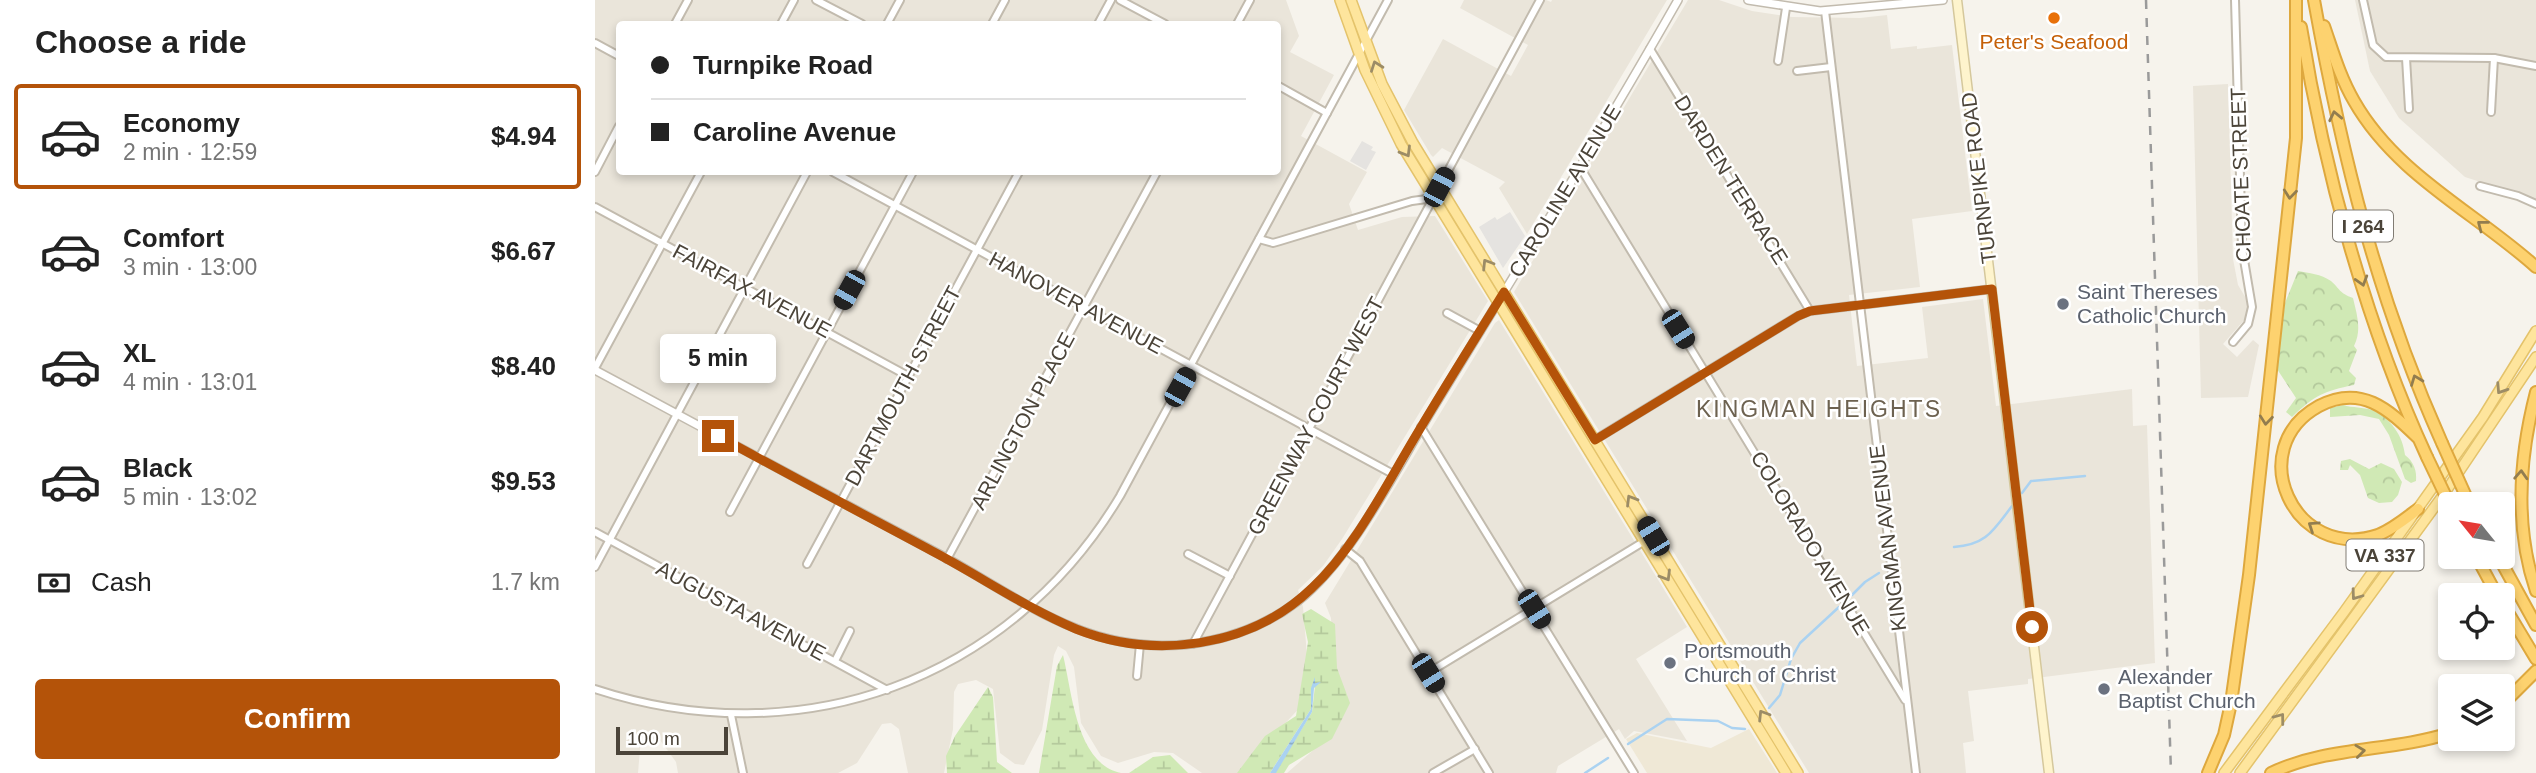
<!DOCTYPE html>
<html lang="en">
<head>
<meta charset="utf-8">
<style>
  :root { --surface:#fff; --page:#f2f2f2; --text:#222; --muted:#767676; --line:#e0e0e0; --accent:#b45309 }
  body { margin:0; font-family:Helvetica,sans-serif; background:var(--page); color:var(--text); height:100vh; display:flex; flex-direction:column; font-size:26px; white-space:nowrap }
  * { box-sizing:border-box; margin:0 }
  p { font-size:23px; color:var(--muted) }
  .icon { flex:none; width:38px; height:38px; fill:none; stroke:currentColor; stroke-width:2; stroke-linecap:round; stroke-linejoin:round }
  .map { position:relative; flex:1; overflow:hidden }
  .side { display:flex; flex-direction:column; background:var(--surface); width:595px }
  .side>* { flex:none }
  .top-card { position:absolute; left:21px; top:21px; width:665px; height:154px; border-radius:7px; box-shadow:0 4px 10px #0003; display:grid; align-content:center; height:154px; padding:0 35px; background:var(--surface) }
  .needle { width:46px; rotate:300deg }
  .tools { position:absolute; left:1843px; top:492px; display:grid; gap:14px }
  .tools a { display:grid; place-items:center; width:77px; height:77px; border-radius:7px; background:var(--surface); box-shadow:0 4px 10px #0003; font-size:35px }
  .scale { position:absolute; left:21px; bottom:18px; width:112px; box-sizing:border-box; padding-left:7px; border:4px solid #4b4439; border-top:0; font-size:19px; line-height:24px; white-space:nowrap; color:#4b4439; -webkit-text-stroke:5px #fff; paint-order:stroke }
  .end { position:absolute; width:32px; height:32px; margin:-16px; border:9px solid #b45309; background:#fff; box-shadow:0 0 0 4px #fff }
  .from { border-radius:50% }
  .bubble { position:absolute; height:49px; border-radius:7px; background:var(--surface); box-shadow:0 4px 10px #0003; font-size:23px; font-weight:800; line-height:49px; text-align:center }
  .car { position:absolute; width:21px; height:42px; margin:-21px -10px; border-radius:9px; box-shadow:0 0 5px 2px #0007; background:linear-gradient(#222 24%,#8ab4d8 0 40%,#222 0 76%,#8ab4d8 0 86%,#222 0) }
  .top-card b { display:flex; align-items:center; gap:24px; height:66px; font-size:26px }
  .top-card b+b { border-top:2px solid var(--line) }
  .top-card i { width:18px; height:18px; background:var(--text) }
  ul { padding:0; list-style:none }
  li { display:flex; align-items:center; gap:21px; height:105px; margin:0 14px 10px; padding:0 21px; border:4px solid transparent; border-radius:7px }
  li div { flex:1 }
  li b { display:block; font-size:26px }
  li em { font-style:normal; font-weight:800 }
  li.selected { border-color:var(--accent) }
  li>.icon { width:63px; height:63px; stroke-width:1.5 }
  h2 { padding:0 35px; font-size:32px; line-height:84px }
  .pay { display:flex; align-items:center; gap:18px; height:77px; padding:0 35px; font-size:26px }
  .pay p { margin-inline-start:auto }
  .cta { display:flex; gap:14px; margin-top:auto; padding:14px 35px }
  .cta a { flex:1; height:80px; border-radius:7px; background:var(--accent); color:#fff; font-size:28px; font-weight:800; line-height:80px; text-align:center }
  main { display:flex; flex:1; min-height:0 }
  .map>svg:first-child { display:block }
  .residential { fill:#eae5da; fill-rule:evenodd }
  .education { fill:#efe8d6 }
  .forest { fill:url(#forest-crowns) }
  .wetland { fill:url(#wetland-marsh) }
  .parking { fill:#e5e3e0 }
  .water { fill:url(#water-ripples) }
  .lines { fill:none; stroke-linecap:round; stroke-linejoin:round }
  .stream { stroke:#aad2f1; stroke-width:2.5 }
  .minor-casing { stroke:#c2bbae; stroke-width:10 }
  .tertiary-casing { stroke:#c2bbae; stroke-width:10 }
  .secondary-casing { stroke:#d5c89c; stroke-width:11 }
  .primary-casing { stroke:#e4c36b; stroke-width:12 }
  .motorway-casing { stroke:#dea83e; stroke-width:14 }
  .minor { stroke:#fff; stroke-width:6 }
  .tertiary { stroke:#fff; stroke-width:7 }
  .secondary { stroke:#fef4cd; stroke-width:8 }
  .primary { stroke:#fee59d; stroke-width:9 }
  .motorway { stroke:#fdd26f; stroke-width:10 }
  .rail { stroke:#9a9a9a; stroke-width:2.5; stroke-dasharray:9 9; stroke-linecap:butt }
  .motorway-bridge-casing { stroke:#dea83e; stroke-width:14; stroke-linecap:butt }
  .motorway-bridge { stroke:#fdd26f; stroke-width:10 }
  .oneway { stroke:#9c8c66 }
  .oneway2 { stroke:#927d4f }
  .route { stroke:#b45309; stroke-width:9 }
  .food-dot { fill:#e8710a; stroke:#fff; stroke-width:2.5 }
  .worship-dot { fill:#6b7280; stroke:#fff; stroke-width:2.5 }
  .labels { text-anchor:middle; stroke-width:5; stroke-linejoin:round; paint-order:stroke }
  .shield { fill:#fff; stroke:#817c74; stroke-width:2 }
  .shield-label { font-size:19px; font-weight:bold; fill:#4b4439 }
  .food-label { font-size:21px; fill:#c56008; stroke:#fff }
  .street-label { font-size:21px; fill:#4b4439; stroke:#fff }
  .worship-label { font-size:21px; fill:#5b616d; stroke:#fff; text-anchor:start }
  .neighbourhood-label { font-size:23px; letter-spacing:2px; fill:#6d6250; stroke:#fff }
</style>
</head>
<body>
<main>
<section class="side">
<h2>Choose a ride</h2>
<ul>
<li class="selected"><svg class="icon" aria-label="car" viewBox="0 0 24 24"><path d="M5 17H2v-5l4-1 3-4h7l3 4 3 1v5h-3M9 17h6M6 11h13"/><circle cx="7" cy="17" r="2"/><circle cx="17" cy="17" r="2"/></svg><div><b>Economy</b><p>2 min · 12:59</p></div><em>$4.94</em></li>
<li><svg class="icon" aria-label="car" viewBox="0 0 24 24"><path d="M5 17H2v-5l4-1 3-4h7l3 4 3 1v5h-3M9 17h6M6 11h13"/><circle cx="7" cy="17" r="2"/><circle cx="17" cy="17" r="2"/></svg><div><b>Comfort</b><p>3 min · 13:00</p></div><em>$6.67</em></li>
<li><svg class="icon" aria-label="car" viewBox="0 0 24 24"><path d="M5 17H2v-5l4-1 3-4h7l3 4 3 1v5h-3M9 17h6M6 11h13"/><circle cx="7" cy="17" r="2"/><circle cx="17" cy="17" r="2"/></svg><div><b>XL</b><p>4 min · 13:01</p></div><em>$8.40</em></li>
<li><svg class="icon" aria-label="car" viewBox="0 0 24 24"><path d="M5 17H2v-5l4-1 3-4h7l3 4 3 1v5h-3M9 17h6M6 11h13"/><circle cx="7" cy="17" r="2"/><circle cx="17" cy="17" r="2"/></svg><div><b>Black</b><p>5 min · 13:02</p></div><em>$9.53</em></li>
</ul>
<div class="pay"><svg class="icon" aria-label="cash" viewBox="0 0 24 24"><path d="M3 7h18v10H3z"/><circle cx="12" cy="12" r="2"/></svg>Cash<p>1.7 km</p></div>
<div class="cta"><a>Confirm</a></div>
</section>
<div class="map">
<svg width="1941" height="773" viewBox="0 0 1941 773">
  <defs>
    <pattern id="forest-crowns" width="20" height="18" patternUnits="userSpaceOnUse" patternTransform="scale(1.75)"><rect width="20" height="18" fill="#d0e9b5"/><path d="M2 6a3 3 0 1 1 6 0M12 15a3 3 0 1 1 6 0" fill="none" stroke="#b4c99c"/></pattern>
    <pattern id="wetland-marsh" width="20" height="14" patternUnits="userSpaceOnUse" patternTransform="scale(1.75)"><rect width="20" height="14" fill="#d0e9b5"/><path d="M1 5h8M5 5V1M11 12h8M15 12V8" fill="none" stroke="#b4c99c"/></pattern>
    <pattern id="water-ripples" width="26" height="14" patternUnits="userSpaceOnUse" patternTransform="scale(1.75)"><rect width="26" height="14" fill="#aad2f1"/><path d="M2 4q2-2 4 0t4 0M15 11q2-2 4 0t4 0" fill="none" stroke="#8cacc4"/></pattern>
  </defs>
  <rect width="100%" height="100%" fill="#f6f3ec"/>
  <!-- residential -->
  <g class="residential">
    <path d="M0,0H691L704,36L695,52L739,75L706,136L772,172L754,204L763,230L807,217L840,216L893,301L747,539L728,566L703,590L708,607L714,680L710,702L644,773H607L578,753L559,752L523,763L506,756L486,723L479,667L471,651L463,646L459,655L447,730L429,765L420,764L405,753L398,689L381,680L363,684L359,692L358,729L349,773H313L304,729L296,723L287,724L262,763L243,773H83L81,762L65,740L46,737L43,773H0ZM24,24H682V172H24Z"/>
    <path d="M869,0H951L956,2L957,0H1072L932,234L904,188L910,182L847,148L838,157L836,155L809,110L848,39L916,76L933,45L865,8Z"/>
    <path d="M1093,0H1124L1157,11L1197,17L1265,18L1292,15L1296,49L1322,46V49L1357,45L1377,211L1317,219L1325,287L1254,295L1262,366L1333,358L1327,307L1388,299L1401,406L1537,389L1538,426L1552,425L1560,663L1433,679V684L1373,691L1379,741L1368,743L1371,773H1214L919,292Z"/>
    <path d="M1760,0H1941V200L1870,177L1804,118L1775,71Z"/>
    <path d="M1633,84L1638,259L1643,285L1658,310L1628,344L1642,357L1658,340L1664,345L1653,397L1606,398L1598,86Z"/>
    <path d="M904,320L1092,627L1041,659L1092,741L1039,731L1030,739L1024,729L963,766L961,773H692L723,746L738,659L736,618L730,603L900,323Z"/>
  </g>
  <!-- education -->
  <path class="education" d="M1154,729L1182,773H1052L1031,739L1042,733L1116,748Z"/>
  <!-- forest -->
  <g class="forest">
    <path d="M1703,271C1714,273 1726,274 1736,281C1745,289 1744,293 1758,298C1762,315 1767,330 1759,346L1762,350L1754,371L1761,378L1759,385C1729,391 1720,395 1697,417L1691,412L1701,398L1682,369L1690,303Z"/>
    <path d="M1748,405C1758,408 1768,407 1777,410C1796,418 1808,436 1810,455C1819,462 1822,471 1821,481L1816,483L1810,479L1794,435L1784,419L1765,415L1735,417V408Z"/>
    <path d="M1755,459L1774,469L1786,463L1799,469L1807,482L1803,495L1797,502L1784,503L1773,498L1765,475L1755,465L1753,470H1745L1746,461Z"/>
  </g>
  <!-- wetland -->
  <g class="wetland">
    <path d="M716,609L740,624L742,668L755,703L737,739L694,765L689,773H680L717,712L720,686L716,688V709L675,773H642L670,736L701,716L713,642L707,614Z"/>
    <path d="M468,655C477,691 481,764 526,773H444L462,666Z"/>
    <path d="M393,687L398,697L402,762L417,773H352L351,756L360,736Z"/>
    <path d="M575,755L593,773H534L558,757Z"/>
  </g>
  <!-- parking -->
  <g class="parking">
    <path d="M767,141L778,147L776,150L781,152L771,170L755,161Z"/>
    <path d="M915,212L930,236L908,268L884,227L900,217L902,220Z"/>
  </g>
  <!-- water -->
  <path class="water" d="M720,677V683L726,682L719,688L717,712L681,773H675L716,709V688Z"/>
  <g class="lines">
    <!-- stream -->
    <g class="stream">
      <path d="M1427,493L1436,481L1490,476"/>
      <path d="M1359,547C1391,545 1398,531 1417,506"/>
      <path d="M1257,595L1270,582L1284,573"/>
      <path d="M1174,708L1185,695L1196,659L1205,643L1244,607"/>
      <path d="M1033,744L1072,719L1123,721L1137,728L1150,729"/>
      <path d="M990,773L1013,758"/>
    </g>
    <!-- minor casing -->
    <g class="minor-casing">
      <g id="minor">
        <path d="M221,0L267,24"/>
        <path d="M525,0L570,24"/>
        <path d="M1768,0L1778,45L1791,57L1899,58L1941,66"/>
        <path d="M1230,11L1321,773"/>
        <path d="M80,24L93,0"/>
        <path d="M186,24L199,0"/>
        <path d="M292,24L305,0"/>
        <path d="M397,24L410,0"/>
        <path d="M503,24L516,0"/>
        <path d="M642,24L655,0"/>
        <path d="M0,43L24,56"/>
        <path d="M1055,49L1215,311"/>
        <path d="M1811,58L1814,109"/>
        <path d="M1183,61L1191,8"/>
        <path d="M1202,71L1236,67"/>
        <path d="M682,85L732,113"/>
        <path d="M1896,112L1899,58"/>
        <path d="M985,167L1310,700"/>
        <path d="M0,172L24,126"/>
        <path d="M238,172L798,474"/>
        <path d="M1885,186L1923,196L1941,204"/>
        <path d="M0,207L313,376"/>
        <path d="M664,239L678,243L685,241L817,201L839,198"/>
        <path d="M852,313L885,331"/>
        <path d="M1638,342L1653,324L1657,307L1647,248L1640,0"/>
        <path d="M0,368L106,172"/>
        <path d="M826,427L1039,773"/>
        <path d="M998,441L1203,316L1215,311L1397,289"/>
        <path d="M135,512L318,172"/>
        <path d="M0,532L292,690"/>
        <path d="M750,549L765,561L894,773"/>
        <path d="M593,554L635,576"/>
        <path d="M352,559L562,172"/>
        <path d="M212,564L424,172"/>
        <path d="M0,567L212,172"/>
        <path d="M598,644L945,0"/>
        <path d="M240,661L255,631"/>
        <path d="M833,673L1058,536"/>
        <path d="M542,676L545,644"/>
        <path d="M0,689C204,756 414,682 525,496L793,0"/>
        <path d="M136,715L148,773"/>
        <path d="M838,773L880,749"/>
      </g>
    </g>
    <!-- tertiary casing -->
    <g class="tertiary-casing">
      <g id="tertiary">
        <path d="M1153,0L1225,11L1348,0"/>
        <path d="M0,370C115,432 229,493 344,554C400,584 455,626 518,640C581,654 651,641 703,601C758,558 803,465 840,405C922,271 1005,137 1083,0"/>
      </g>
    </g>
    <!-- secondary casing -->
    <g class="secondary-casing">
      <path id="secondary" d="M1362,0L1454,773"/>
    </g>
    <!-- primary casing -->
    <g class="primary-casing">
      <g id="primary">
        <path d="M745,0L770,70L806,144L1191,773"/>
        <path d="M756,0L787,84L818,143L1203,773"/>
        <path d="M1629,773L1749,612L1888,417L1941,331"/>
        <path d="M1645,773L1849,494L1941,357"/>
      </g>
    </g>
    <!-- motorway casing -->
    <g class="motorway-casing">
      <g id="motorway">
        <path d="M1719,0C1747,156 1782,298 1847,443"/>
        <path d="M1729,26C1738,52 1745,77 1759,101C1801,175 1880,212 1941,267"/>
        <path d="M1706,27C1729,169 1771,325 1832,457"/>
        <path d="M1941,392C1924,458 1919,526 1941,591"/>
        <path d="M1822,437C1793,409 1766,384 1724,406C1647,448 1699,563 1783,535C1798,529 1811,518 1823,509"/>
        <path d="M1881,556L1902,595"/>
        <path d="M1903,556L1941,625"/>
        <path d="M1908,604L1941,659"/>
        <path d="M1908,704L1941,671"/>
        <path d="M1613,773L1629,735L1636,703L1654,575L1701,138V0"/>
        <path d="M1676,773C1732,746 1796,752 1855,733"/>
      </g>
    </g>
    <!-- minor -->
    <use href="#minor" class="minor"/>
    <!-- tertiary -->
    <use href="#tertiary" class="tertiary"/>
    <!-- secondary -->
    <use href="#secondary" class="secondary"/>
    <!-- primary -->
    <use href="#primary" class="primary"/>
    <!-- motorway -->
    <use href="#motorway" class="motorway"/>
    <!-- rail -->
    <path class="rail" d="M1551,0L1576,773"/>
    <!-- motorway-bridge casing -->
    <g class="motorway-bridge-casing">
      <g id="motorway-bridge">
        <path d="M1847,443L1874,503"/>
        <path d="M1832,457L1855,505"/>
      </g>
    </g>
    <!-- motorway-bridge -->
    <use href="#motorway-bridge" class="motorway-bridge"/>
  </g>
  <!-- one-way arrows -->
  <defs><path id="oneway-chevron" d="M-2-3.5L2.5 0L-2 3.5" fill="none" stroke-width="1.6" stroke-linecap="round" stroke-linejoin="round" transform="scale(1.75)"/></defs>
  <g class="oneway">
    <use href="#oneway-chevron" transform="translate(781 66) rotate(-110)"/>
    <use href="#oneway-chevron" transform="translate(811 152) rotate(59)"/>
    <use href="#oneway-chevron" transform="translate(892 264) rotate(-122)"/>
    <use href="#oneway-chevron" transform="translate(1906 389) rotate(123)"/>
    <use href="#oneway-chevron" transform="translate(1036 500) rotate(-121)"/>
    <use href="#oneway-chevron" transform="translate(1071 576) rotate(59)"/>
    <use href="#oneway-chevron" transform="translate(1761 595) rotate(126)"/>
    <use href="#oneway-chevron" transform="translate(1168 715) rotate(-122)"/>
    <use href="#oneway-chevron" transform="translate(1685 718) rotate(-53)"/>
  </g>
  <g class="oneway2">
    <use href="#oneway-chevron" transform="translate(1740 116) rotate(-102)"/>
    <use href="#oneway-chevron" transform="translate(1695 194) rotate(96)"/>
    <use href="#oneway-chevron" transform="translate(1887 225) rotate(-142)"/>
    <use href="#oneway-chevron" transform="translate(1767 281) rotate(73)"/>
    <use href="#oneway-chevron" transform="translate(1821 380) rotate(-111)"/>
    <use href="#oneway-chevron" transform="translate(1671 420) rotate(96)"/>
    <use href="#oneway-chevron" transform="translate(1926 475) rotate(-87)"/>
    <use href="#oneway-chevron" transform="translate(1718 526) rotate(-146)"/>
    <use href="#oneway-chevron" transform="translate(1765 751) rotate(-7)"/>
  </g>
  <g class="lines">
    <!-- route -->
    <path class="route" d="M123,436C194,475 266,513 337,551C385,576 431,608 481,629C559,660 655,648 717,588C756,552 786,495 813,449C844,396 877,344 909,292L1000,440L1203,316L1215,311L1397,289L1437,627"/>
  </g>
  <!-- markers -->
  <circle class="food-dot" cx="1459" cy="18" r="7"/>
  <g class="worship-dot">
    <circle cx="1468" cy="304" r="7"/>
    <circle cx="1075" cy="663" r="7"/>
    <circle cx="1509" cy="689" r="7"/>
  </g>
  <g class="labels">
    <!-- shield labels -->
    <g class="shield">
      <rect x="1738" y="210.5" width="60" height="31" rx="5"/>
      <rect x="1751.5" y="539.5" width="77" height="31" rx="5"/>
    </g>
    <g class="shield-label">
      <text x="1768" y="233">I 264</text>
      <text x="1790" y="562">VA 337</text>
    </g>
    <!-- food labels -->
    <g class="food-label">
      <text x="1459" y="49">Peter's Seafood</text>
    </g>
    <!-- street labels -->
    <g class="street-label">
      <text transform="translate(1646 175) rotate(-92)" y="7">CHOATE STREET</text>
      <text transform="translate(1384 178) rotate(-97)" y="7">TURNPIKE ROAD</text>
      <text transform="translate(1136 180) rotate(58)" y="7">DARDEN TERRACE</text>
      <text transform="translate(970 191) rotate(-59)" y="7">CAROLINE AVENUE</text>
      <text transform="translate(157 291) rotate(28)" y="7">FAIRFAX AVENUE</text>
      <text transform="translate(481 303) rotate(28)" y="7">HANOVER AVENUE</text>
      <text transform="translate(308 386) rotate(-62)" y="7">DARTMOUTH STREET</text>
      <text transform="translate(721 416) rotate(-62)" y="7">GREENWAY COURT WEST</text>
      <text transform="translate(428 421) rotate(-62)" y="7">ARLINGTON PLACE</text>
      <text transform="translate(1293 538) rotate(-97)" y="7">KINGMAN AVENUE</text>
      <text transform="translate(1215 543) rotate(59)" y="7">COLORADO AVENUE</text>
      <text transform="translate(146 611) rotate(28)" y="7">AUGUSTA AVENUE</text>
    </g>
    <!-- worship labels -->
    <g class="worship-label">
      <text x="1482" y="299">Saint Thereses<tspan x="1482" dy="24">Catholic Church</tspan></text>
      <text x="1089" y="658">Portsmouth<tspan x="1089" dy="24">Church of Christ</tspan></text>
      <text x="1523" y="684">Alexander<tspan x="1523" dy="24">Baptist Church</tspan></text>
    </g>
    <!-- neighbourhood labels -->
    <g class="neighbourhood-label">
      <text x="1224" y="417">KINGMAN HEIGHTS</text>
    </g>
  </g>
</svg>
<div class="tools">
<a><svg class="needle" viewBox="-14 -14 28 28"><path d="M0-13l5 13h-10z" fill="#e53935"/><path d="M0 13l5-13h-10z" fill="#767676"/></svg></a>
<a><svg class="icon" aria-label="locate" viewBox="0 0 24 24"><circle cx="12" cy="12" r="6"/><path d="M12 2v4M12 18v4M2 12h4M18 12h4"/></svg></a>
<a><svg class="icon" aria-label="layers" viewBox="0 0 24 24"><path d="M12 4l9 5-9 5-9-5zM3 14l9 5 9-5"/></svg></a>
</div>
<div class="scale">100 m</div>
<i class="end from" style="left:1437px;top:627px"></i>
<i class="end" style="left:123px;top:436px"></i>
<div class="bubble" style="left:65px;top:334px;width:116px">5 min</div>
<i class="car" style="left:844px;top:187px;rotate:28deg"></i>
<i class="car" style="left:254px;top:290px;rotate:209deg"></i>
<i class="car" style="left:1083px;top:329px;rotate:148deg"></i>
<i class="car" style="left:585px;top:387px;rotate:29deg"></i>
<i class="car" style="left:1058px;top:536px;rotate:329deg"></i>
<i class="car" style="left:939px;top:609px;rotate:148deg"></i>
<i class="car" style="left:833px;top:673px;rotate:148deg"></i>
<div class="top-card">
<b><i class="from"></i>Turnpike Road</b>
<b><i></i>Caroline Avenue</b>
</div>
</div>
</main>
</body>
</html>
